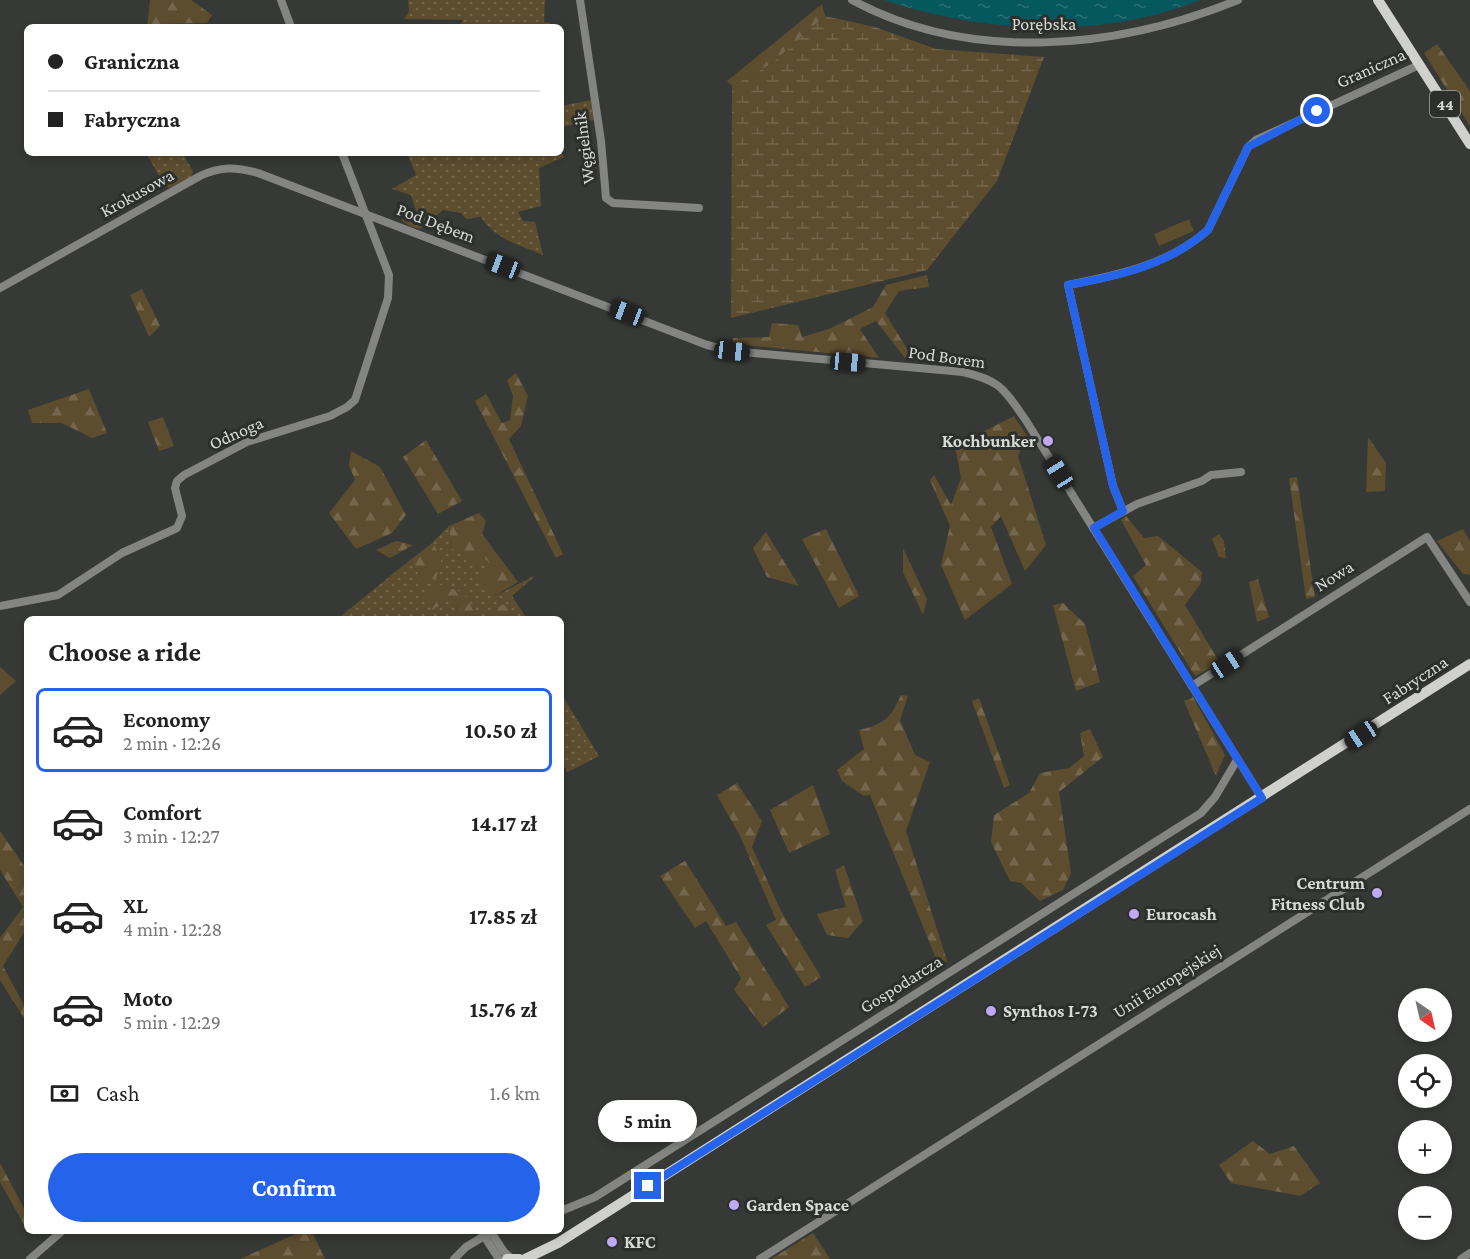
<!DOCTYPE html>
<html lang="en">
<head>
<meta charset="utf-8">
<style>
  :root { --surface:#fff; --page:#f6f6f6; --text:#222; --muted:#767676; --line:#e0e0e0; --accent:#2563eb }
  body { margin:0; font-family:"Crimson Pro",serif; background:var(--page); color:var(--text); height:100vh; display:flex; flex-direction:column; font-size:22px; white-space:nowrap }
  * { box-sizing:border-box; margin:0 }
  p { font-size:20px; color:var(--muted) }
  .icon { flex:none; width:33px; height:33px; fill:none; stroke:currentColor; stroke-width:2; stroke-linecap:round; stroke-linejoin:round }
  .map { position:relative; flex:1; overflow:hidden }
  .panel { position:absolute; left:24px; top:616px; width:540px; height:618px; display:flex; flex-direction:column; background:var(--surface); border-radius:9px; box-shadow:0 3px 9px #0003 }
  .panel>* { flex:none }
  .hud { position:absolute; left:24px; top:24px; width:540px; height:132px; border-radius:9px; box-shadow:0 3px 9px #0003; display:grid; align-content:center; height:132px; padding:0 24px; background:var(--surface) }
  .needle { width:39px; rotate:146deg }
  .tools { position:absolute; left:1398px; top:988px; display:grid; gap:12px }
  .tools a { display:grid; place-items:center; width:54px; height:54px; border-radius:50%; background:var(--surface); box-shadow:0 3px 9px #0003; font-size:30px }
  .end { position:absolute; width:27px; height:27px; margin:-14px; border:8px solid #2563eb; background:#fff; box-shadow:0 0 0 3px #fff }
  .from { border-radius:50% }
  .bubble { position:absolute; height:42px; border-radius:21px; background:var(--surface); box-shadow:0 3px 9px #0003; font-size:20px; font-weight:700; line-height:42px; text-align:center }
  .car { position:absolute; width:18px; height:36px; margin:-18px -9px; border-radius:8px; box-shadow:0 0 4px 2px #0007; background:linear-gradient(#222 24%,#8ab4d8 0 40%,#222 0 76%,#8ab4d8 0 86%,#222 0) }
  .hud b { display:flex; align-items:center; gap:21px; height:57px; font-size:22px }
  .hud b+b { border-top:2px solid var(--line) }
  .hud i { width:15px; height:15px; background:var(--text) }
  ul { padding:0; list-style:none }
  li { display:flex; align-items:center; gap:18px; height:84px; margin:0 12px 9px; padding:0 12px; border:3px solid transparent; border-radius:9px }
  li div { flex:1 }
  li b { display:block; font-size:22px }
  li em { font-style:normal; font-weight:700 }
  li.current { border-color:var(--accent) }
  li>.icon { width:54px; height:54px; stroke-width:1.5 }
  h2 { padding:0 24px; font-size:27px; line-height:72px }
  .pay { display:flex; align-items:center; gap:15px; height:66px; padding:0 24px; font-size:22px }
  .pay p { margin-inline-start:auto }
  .cta { display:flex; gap:12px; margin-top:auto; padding:12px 24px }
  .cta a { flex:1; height:69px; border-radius:36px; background:var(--accent); color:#fff; font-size:24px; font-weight:700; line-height:69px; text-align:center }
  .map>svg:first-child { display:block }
  .grass { fill:url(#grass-dots) }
  .forest { fill:url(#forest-firs) }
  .wetland { fill:url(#wetland-marsh) }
  .garden { fill:#5c4d2f }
  .water { fill:url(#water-ripples) }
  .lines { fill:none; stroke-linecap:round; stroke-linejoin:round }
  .minor { stroke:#848582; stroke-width:8 }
  .major { stroke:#d0d1cc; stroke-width:10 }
  .route { stroke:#2563eb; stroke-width:8 }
  .poi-dot { fill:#bea9f5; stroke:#2c2f2b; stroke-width:2 }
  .labels { text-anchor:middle; stroke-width:6; stroke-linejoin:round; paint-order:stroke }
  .shield { fill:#2c2f2b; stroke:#a4a7a4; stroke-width:1.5 }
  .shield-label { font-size:16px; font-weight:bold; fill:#d8dad8 }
  .street-label { font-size:18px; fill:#d8dad8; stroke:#2c2f2b }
  .poi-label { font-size:18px; font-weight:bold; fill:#d8dad8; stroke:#2c2f2b; text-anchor:start }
</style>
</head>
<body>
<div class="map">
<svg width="1470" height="1259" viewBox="0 0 1470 1259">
  <defs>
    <pattern id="grass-dots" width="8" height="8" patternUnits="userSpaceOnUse" patternTransform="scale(1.5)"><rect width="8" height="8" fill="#5c4d2f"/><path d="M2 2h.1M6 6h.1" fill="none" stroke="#73664c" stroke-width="1.8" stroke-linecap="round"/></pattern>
    <pattern id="forest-firs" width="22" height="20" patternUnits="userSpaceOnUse" patternTransform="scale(1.5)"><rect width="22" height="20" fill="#5c4d2f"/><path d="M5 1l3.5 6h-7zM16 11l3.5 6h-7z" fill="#73664c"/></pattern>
    <pattern id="wetland-marsh" width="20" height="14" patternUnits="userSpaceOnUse" patternTransform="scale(1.5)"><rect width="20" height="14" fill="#5c4d2f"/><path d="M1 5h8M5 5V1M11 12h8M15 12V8" fill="none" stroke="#73664c"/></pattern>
    <pattern id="water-ripples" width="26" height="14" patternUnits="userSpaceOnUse" patternTransform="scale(1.5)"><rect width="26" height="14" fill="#06585f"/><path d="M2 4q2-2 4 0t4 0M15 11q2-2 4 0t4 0" fill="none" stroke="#2a6f75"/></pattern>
  </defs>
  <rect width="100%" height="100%" fill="#363935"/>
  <!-- grass -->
  <g class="grass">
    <path d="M408,0H545L544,22L550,23V27H459L463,20L404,19L409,12Z"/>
    <path d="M591,100L594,120L561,127V106Z"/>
    <path d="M561,152L564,157L539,168L541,206L518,212L523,221L535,222L543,255C519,245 495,239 481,217L466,219L461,213L443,210L420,229L411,227L401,220L417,214L411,195L392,189L416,175L407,153Z"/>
    <path d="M146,153H183L193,172L191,177L169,188L165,186Z"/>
    <path d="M449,526L451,548L485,559L496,569L493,597L536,575L512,596L527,619H479L462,592L452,598L458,605L454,619L336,620L410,560L424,582L442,557L432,543Z"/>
    <path d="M561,693L599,756L568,772L561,761Z"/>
  </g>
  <!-- forest -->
  <g class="forest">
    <path d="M150,0H191L212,15L207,23L160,24L159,27H147Z"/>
    <path d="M822,4L825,16L771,64L732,86L727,81Z"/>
    <path d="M1437,44L1470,91V126L1424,53Z"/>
    <path d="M927,275L929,287L899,291L885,313L912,357L905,358L876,321L860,329L879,358L732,344L733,338L769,337L772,323L798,325L802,337L829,329L873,307L886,285Z"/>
    <path d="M142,289L160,326L149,337L130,295Z"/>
    <path d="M516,373L528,396L521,426L509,439L563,554L556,558L475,401L486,394L502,423L510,420L513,396L507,380Z"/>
    <path d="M89,389L107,433L92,438L62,423H32L28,410Z"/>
    <path d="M1014,416L1027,436L1018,456L1046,545L1025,571L1001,516L991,527L1012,584L965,620L941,565L950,526L930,480L934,475L951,505L961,478L955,446Z"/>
    <path d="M163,417L174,446L159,451L148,422Z"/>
    <path d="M1368,437L1386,463L1385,491L1366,492Z"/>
    <path d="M426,440L462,501L438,514L403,457Z"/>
    <path d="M351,451L380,467L406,515L392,533L356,549L329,513L355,480L349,465Z"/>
    <path d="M1297,477L1315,597L1306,599L1289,478Z"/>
    <path d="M479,513L486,521L482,534L518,582L493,597L479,577L495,568L485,559L475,565L451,548L449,526Z"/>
    <path d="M1126,516L1144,538L1158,536L1202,572L1201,583L1185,605L1220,663L1195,676L1133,576L1146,565L1121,520Z"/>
    <path d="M826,529L859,596L839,608L802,539Z"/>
    <path d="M1463,529L1470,541V575L1463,574L1437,541Z"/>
    <path d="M766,532L799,586L767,577L753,548Z"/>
    <path d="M1219,534L1224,541L1226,558L1219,557L1212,539Z"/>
    <path d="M396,541L413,545L390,558L376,550Z"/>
    <path d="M432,543L442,557L436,578L424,582L410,560Z"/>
    <path d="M903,548L927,599L923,615L903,572Z"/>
    <path d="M1258,579L1269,617L1257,622L1249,582Z"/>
    <path d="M440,585L462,592L479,619H454L458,606L452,598L432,610L426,596Z"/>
    <path d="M1063,603L1085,624L1100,682L1076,691L1053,605Z"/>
    <path d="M504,604L514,619H495L489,612Z"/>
    <path d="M0,667L16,681L0,695Z"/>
    <path d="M901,695L908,696L900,720L915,755L930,762L906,831L947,961L939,966L870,795L864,796L842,781L837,770L864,749L859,730C883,725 892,717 901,695Z"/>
    <path d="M1193,697L1225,755L1216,776L1184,701Z"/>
    <path d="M979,698L1010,785L1004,788L972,701Z"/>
    <path d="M1090,729L1103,757L1059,792L1071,873L1063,890L1040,901L1021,883L1010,881L991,842L994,815L1029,793L1040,773L1069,768L1084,756L1080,733Z"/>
    <path d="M737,783L762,821L752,847L781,911L821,977L805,987L766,925L776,920L740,836L717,795Z"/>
    <path d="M813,785L830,834L789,853L770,810Z"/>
    <path d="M0,831L27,870V928L3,966L27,1011V1023L0,980V938L23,907L0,870Z"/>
    <path d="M685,861L726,926L736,922L789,1007L763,1027L734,990L741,978L706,921L695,928L660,876Z"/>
    <path d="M844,865L863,921L848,938L827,935L817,914L846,907L835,870Z"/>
    <path d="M1253,1141L1270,1154L1294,1146L1320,1183L1300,1196L1231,1183L1219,1165Z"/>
    <path d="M0,1163L27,1214V1230L0,1182Z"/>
    <path d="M300,1232H312L325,1259H240Z"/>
    <path d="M813,1233L830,1259H771Z"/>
  </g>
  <!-- wetland -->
  <path class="wetland" d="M825,16L875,27L936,49L1044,57L997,181L927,270L731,318L732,86L771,64Z"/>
  <!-- garden -->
  <path class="garden" d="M1189,219L1194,231L1159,246L1154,234Z"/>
  <!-- water -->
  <path class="water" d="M884,0H1200C1101,40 983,33 884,0Z"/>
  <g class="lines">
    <!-- minor -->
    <g class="minor">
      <path d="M281,0L291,27"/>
      <path d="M580,0L601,141L606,198L613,203L699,208"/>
      <path d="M852,0C970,64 1118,49 1238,0"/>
      <path d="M0,288L200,176C221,166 236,167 258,173L707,345L732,351L963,372C1001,381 1003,388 1025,419L1262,798"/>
      <path d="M1123,511L1113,486L1068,285C1119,275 1168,265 1208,230L1248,147L1256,140L1419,65"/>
      <path d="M1093,528L1137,504L1202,481L1211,475L1241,472"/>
      <path d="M0,606L58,595L122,553L177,528L182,516L175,488L177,481L184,475L247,442L330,416L347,407L355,400L388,298L389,275L342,153"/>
      <path d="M1192,686L1427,537L1470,602"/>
      <path d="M561,1211L595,1197L1201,813L1215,797L1237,760"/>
      <path d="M491,1232L504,1252L511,1258"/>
      <path d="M484,1236L499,1259"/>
      <path d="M30,1259L61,1232"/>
      <path d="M454,1259L466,1247L491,1232"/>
      <path d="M760,1259L1470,809"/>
      <path d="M1461,1259L1470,1253"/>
    </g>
    <!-- major -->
    <g class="major">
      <path d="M1378,0L1470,144"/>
      <path d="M507,1259H519"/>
      <path d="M525,1259L558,1243L1470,664"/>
    </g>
  </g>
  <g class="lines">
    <!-- route -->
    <path class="route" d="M648,1186L1262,798L1094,528L1123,511L1113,486L1068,285C1119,276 1168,265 1208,230L1248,147L1317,111"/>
  </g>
  <!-- markers -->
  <g class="poi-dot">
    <circle cx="1048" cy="441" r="6"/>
    <circle cx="1377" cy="893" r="6"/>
    <circle cx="1134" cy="914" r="6"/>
    <circle cx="991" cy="1011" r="6"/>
    <circle cx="734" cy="1205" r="6"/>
    <circle cx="612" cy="1242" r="6"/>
  </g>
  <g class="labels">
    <!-- shield labels -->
    <rect class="shield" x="1430" y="91" width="30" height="26" rx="4.5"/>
    <g class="shield-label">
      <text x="1445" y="110">44</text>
    </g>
    <!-- street labels -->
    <g class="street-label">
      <text x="1044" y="30">Porębska</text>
      <text transform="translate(1371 68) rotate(-24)" y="6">Graniczna</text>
      <text transform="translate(584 148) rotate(-97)" y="6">Węgielnik</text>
      <text transform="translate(137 193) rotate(-29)" y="6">Krokusowa</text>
      <text transform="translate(436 223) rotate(21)" y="6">Pod Dębem</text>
      <text transform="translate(947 357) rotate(8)" y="6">Pod Borem</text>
      <text transform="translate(236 433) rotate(-24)" y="6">Odnoga</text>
      <text transform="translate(1334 576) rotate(-32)" y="6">Nowa</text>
      <text transform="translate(1415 680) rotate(-33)" y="6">Fabryczna</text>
      <text transform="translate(1167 981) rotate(-32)" y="6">Unii Europejskiej</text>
      <text transform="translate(901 984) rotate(-32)" y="6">Gospodarcza</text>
    </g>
    <!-- poi labels -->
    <g class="poi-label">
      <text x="1036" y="447" text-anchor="end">Kochbunker</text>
      <text x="1365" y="889" text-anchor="end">Centrum<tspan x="1365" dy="21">Fitness Club</tspan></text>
      <text x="1146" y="920">Eurocash</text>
      <text x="1003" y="1017">Synthos I-73</text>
      <text x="746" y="1211">Garden Space</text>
      <text x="624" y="1248">KFC</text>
    </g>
  </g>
</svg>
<div class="tools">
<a><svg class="needle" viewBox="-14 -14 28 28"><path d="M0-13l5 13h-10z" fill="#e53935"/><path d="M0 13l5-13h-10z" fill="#767676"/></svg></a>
<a><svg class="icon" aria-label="locate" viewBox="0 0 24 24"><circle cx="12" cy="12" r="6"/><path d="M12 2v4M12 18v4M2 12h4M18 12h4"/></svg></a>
<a>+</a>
<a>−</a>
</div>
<i class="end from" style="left:1317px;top:111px"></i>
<i class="end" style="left:648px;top:1186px"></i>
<div class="bubble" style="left:598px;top:1100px;width:99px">5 min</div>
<i class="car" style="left:503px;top:266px;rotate:291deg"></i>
<i class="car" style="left:627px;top:313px;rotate:291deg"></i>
<i class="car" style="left:732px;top:351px;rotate:96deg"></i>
<i class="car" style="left:848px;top:362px;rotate:95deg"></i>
<i class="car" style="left:1059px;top:473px;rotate:328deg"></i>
<i class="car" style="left:1227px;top:664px;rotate:57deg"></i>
<i class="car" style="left:1361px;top:735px;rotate:237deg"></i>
<div class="hud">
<b><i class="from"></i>Graniczna</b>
<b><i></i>Fabryczna</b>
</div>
<section class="panel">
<h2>Choose a ride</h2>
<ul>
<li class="current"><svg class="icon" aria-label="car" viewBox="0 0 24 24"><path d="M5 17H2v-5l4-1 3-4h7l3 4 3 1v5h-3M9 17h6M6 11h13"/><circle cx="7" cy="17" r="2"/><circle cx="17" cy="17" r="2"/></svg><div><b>Economy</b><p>2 min · 12:26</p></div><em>10.50 zł</em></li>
<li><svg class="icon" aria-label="car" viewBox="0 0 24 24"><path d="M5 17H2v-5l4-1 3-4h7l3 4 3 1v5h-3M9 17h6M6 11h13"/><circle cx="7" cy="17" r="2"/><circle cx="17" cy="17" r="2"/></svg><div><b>Comfort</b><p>3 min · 12:27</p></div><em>14.17 zł</em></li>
<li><svg class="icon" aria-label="car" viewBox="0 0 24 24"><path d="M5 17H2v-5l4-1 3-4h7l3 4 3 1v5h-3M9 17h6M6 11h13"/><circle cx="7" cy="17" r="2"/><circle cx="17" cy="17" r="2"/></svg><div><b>XL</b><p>4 min · 12:28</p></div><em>17.85 zł</em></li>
<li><svg class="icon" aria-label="car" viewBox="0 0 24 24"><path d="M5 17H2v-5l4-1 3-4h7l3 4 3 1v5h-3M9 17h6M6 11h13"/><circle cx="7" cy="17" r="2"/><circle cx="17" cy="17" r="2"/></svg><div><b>Moto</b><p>5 min · 12:29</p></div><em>15.76 zł</em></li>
</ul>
<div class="pay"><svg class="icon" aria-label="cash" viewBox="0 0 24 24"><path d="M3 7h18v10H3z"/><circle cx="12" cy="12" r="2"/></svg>Cash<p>1.6 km</p></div>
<div class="cta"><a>Confirm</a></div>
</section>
</div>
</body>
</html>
